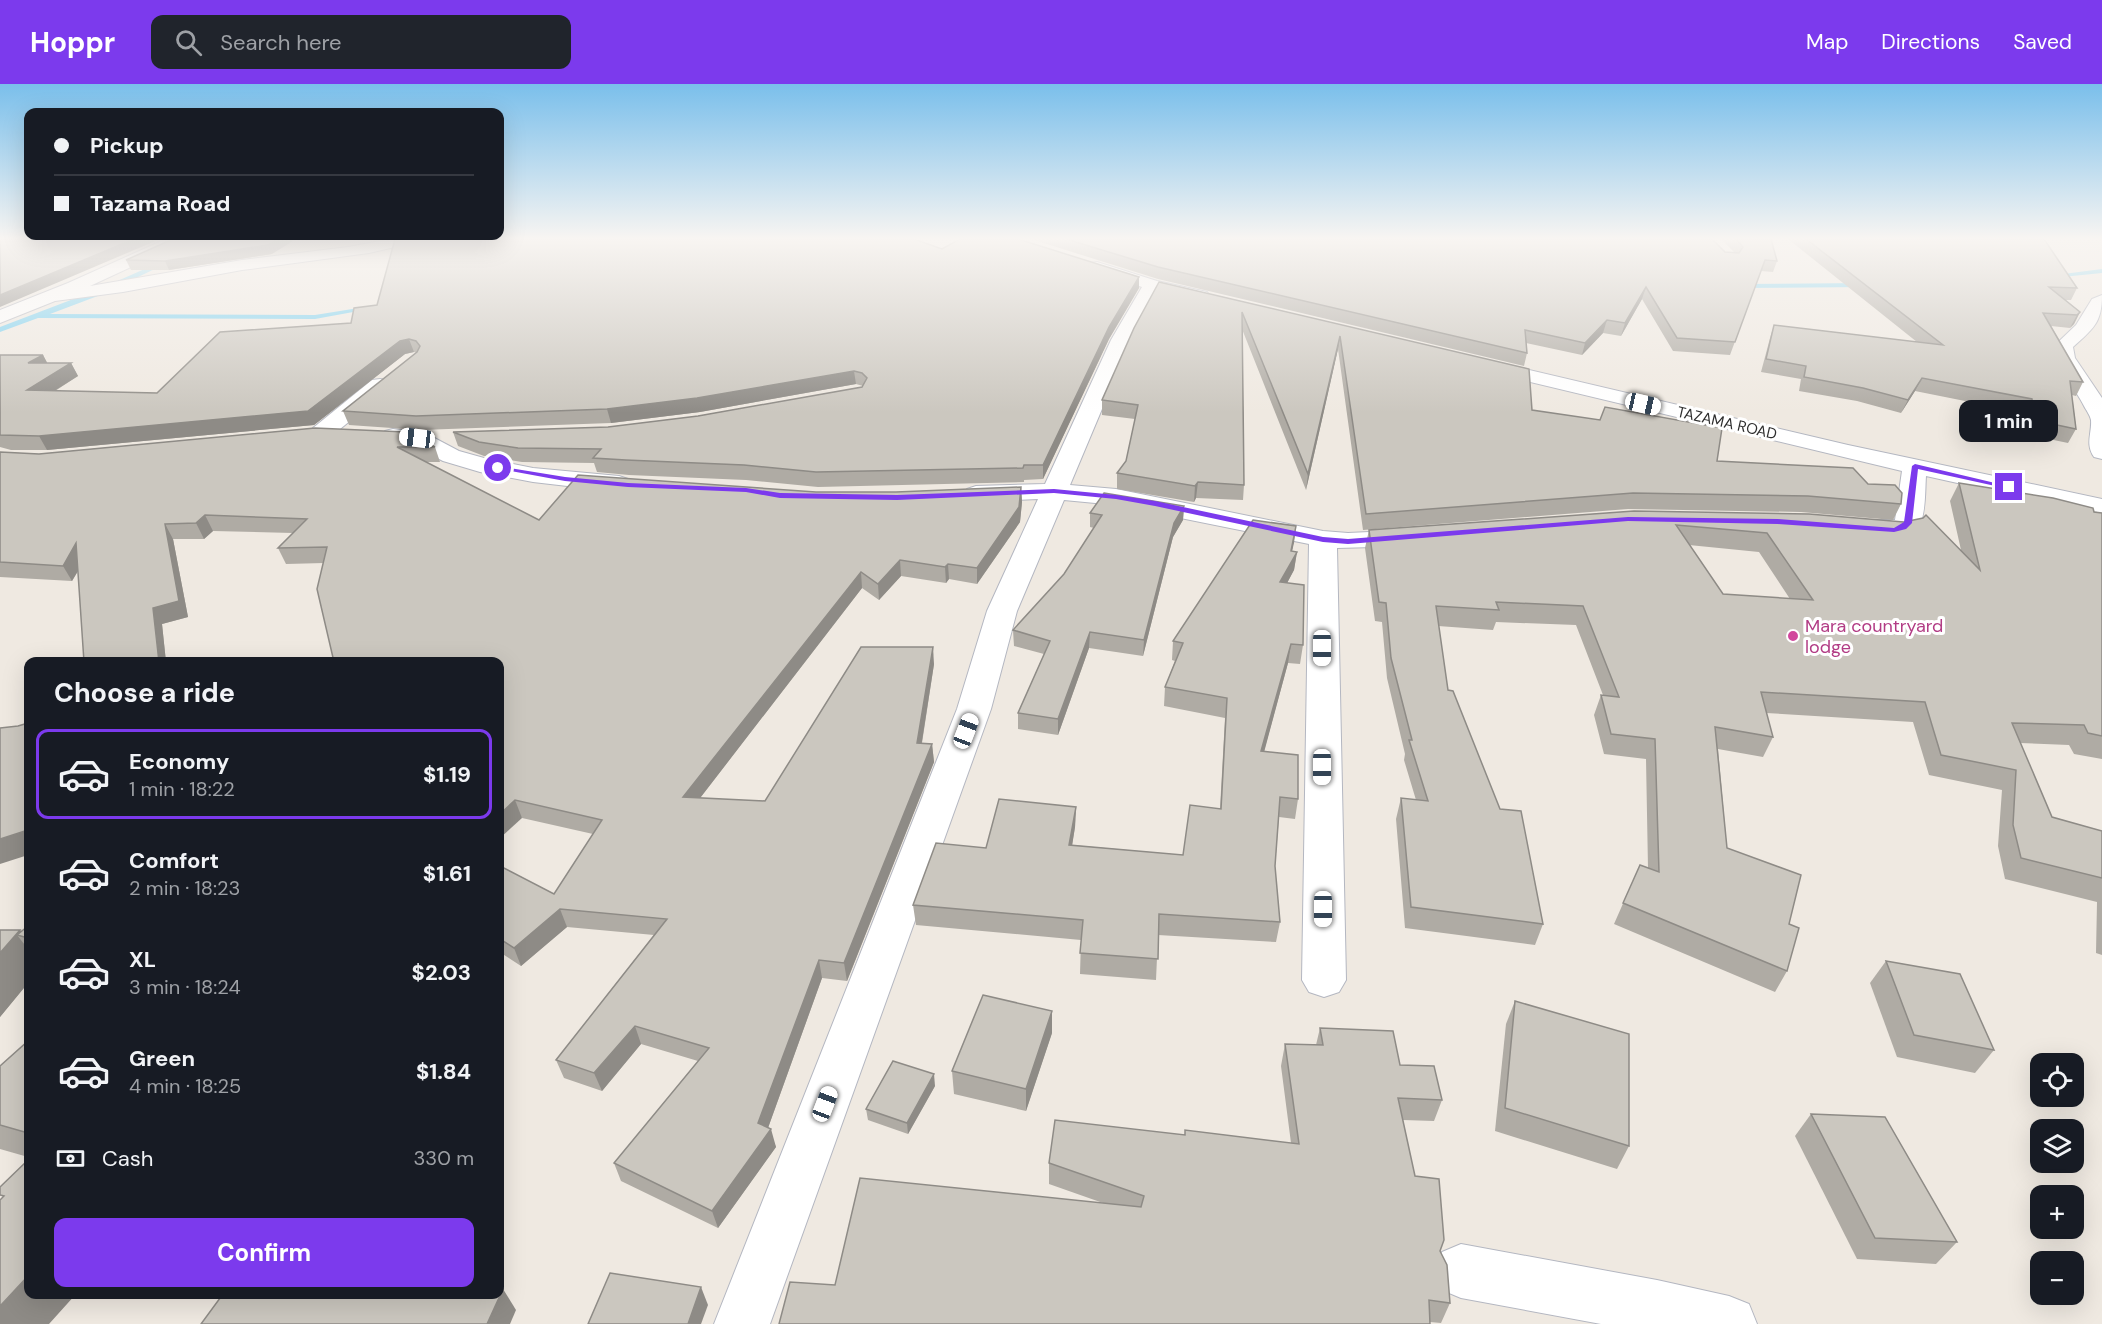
<!DOCTYPE html>
<html lang="en">
<head>
<meta charset="utf-8">
<style>
  :root { --surface:#171b24; --page:#20242c; --text:#f1f3f6; --muted:#9ea1a6; --line:#363941; --accent:#7c3aed }
  body { margin:0; font-family:"DM Sans",sans-serif; background:var(--page); color:var(--text); height:100vh; display:flex; flex-direction:column; font-size:22px; white-space:nowrap }
  * { box-sizing:border-box; margin:0 }
  p { font-size:20px; color:var(--muted) }
  .icon { flex:none; width:33px; height:33px; fill:none; stroke:currentColor; stroke-width:2; stroke-linecap:round; stroke-linejoin:round }
  .map { position:relative; flex:1; overflow:hidden }
  .side { position:absolute; left:24px; top:573px; width:480px; height:642px; display:flex; flex-direction:column; background:var(--surface); border-radius:12px; box-shadow:0 6px 24px #0002 }
  .side>* { flex:none }
  .top-card { position:absolute; left:24px; top:24px; width:480px; height:132px; border-radius:12px; box-shadow:0 6px 24px #0002; display:grid; align-content:center; height:132px; padding:0 30px; background:var(--surface) }
  .tools { position:absolute; left:2030px; top:969px; display:grid; gap:12px }
  .tools a { display:grid; place-items:center; width:54px; height:54px; border-radius:12px; background:var(--surface); box-shadow:0 6px 24px #0002; font-size:30px }
  .end { position:absolute; width:27px; height:27px; margin:-14px; border:8px solid #7c3aed; background:#fff; box-shadow:0 0 0 3px #fff }
  .from { border-radius:50% }
  .bubble { position:absolute; height:42px; border-radius:12px; background:var(--surface); box-shadow:0 6px 24px #0002; font-size:20px; font-weight:700; line-height:42px; text-align:center }
  .car { position:absolute; width:18px; height:36px; margin:-18px -9px; border-radius:8px; box-shadow:0 0 4px 2px #0007; background:linear-gradient(#fff 24%,#345 0 40%,#fff 0 76%,#345 0 86%,#fff 0) }
  .top-card b { display:flex; align-items:center; gap:21px; height:57px; font-size:22px }
  .top-card b+b { border-top:2px solid var(--line) }
  .top-card i { width:15px; height:15px; background:var(--text) }
  ul { padding:0; list-style:none }
  li { display:flex; align-items:center; gap:18px; height:90px; margin:0 12px 9px; padding:0 18px; border:3px solid transparent; border-radius:12px }
  li div { flex:1 }
  li b { display:block; font-size:22px }
  li em { font-style:normal; font-weight:700 }
  li.active { border-color:var(--accent) }
  li>.icon { width:54px; height:54px; stroke-width:1.5 }
  h2 { padding:0 30px; font-size:27px; line-height:72px }
  .pay { display:flex; align-items:center; gap:15px; height:66px; padding:0 30px; font-size:22px }
  .pay p { margin-inline-start:auto }
  .cta { display:flex; gap:12px; margin-top:auto; padding:12px 30px }
  .cta a { flex:1; height:69px; border-radius:12px; background:var(--accent); color:#fff; font-size:24px; font-weight:700; line-height:69px; text-align:center }
  header { display:flex; align-items:center; gap:36px; box-sizing:border-box; height:84px; padding:0 30px; background:var(--accent); color:#fff }
  header strong { font-size:28px }
  nav { display:flex; gap:33px; margin-inline-start:auto; font-size:21px }
  .search { width:420px; height:54px; background:var(--page); display:flex; align-items:center; gap:15px; box-sizing:border-box; padding:0 21px; border-radius:12px; color:var(--muted); font-size:22px }
  .map>svg:first-child { display:block }
  .lines { fill:none; stroke-linecap:round; stroke-linejoin:round }
  .stream { fill:#75cff0; fill-rule:evenodd }
  .minor-casing { stroke:#b4b7c1; stroke-width:2 }
  .minor { fill:#fff; fill-rule:evenodd }
  .wall { fill:#afaba4; fill-rule:evenodd }
  .shaded-wall { fill:#8e8b86 }
  .building { fill:#cbc7bf; stroke:#8e8b86; stroke-width:1.5; fill-rule:evenodd }
  .route { fill:#7c3aed }
  .hotel-dot { fill:#d1479c; stroke:#fff; stroke-width:2 }
  .labels { text-anchor:middle; stroke-width:6; stroke-linejoin:round; paint-order:stroke }
  .far-street-label { font-size:15px; fill:#2e2e2e; stroke:#fff }
  .hotel-label { font-size:18px; fill:#b23c85; stroke:#fff; text-anchor:start }
</style>
</head>
<body>
<header>
<strong>Hoppr</strong>
<div class="search"><svg class="icon" aria-label="search" viewBox="0 0 24 24"><circle cx="10" cy="10" r="6"/><path d="M15 15l6 6"/></svg>Search here</div>
<nav><a>Map</a><a>Directions</a><a>Saved</a></nav>
</header>
<div class="map">
<svg width="2102" height="1240" viewBox="0 0 2102 1240">
  <rect width="100%" height="100%" fill="#efe9e1"/>
  <g class="lines">
    <!-- stream -->
    <g class="stream">
      <path d="M165,176L167,179L103,210L50,230L315,231L371,222L375,224L315,235L38,234L0,248V243L97,206Z"/>
      <path d="M2102,185V189L2052,194L2048,192Z"/>
      <path d="M1865,199H1868V203L1737,204L1733,202L1737,200Z"/>
    </g>
    <!-- minor casing -->
    <g class="minor-casing">
      <g id="minor">
        <path d="M166,155H187L185,158L90,202L242,176L348,163L391,155H418L416,158L369,169L242,186L123,208L55,217L0,239V226L68,199Z"/>
        <path d="M1097,178L1157,197L1207,208L1210,212L1207,216L1201,217L1157,208L1131,256L1070,401L1116,405L1323,447L1348,449L1412,446L1422,448L1425,454L1422,460L1412,462L1337,464L1346,896L1339,908L1324,913L1309,908L1302,896L1309,460L1116,421L1064,416L1017,527L991,625L770,1240H714L957,625L987,527L1038,415L976,418L967,415L963,410L967,405L976,402L1045,400L1111,256L1142,203L1091,187L1088,183L1091,179Z"/>
        <path d="M2102,211C2102,239 2093,245 2073,263L2075,274L2102,314V375L2094,373C2085,360 2092,349 2091,336C2090,331 2086,326 2084,322C2075,304 2056,283 2053,263L2076,241L2092,215Z"/>
        <path d="M1487,276L1848,361L2102,415V431L1926,392C1925,406 1926,427 1920,440C1911,461 1874,454 1858,450L1854,444L1858,438L1867,436H1895L1902,387L1480,286L1477,282L1480,278Z"/>
        <path d="M380,295L388,296L391,301L388,306L329,354L321,356L313,354L309,349L313,344L372,296Z"/>
        <path d="M393,345L425,349L459,367L484,374L533,384L619,392L628,395L632,400L628,405L619,408L533,398L480,388L443,377L412,361L385,357L381,352L385,347Z"/>
        <path d="M1461,1160L1657,1196L1729,1212L1749,1220L1757,1240H1601L1461,1214L1442,1206L1434,1187L1442,1168Z"/>
      </g>
    </g>
    <!-- minor -->
    <use href="#minor" class="minor"/>
  </g>
  <!-- wall -->
  <g class="wall">
    <path d="M1031,155H1712L1725,168L1735,169L1721,155H1771L1777,177L1773,188L1761,187L1730,271L1673,267L1642,215L1621,252L1603,249L1582,271L1526,259L1527,269L1524,282L1158,195Z"/>
    <path d="M1788,155H2044L2077,204L2071,216H2065L2080,228L2074,240L2070,244L2051,242L2083,298L2076,312L2072,311L2076,345L2068,359L2025,350V329L1915,307L1901,329L1857,317L1799,307L1801,295L1761,288L1770,254L1774,241L1917,258Z"/>
    <path d="M942,165L1139,204L1109,255L1043,395L1024,396V398L818,403L746,396L629,391L597,388L594,379L522,378L484,372L458,362L453,348L608,343L698,332L862,303L863,302L856,300L700,328L611,339L421,346L349,341L343,327L417,269L414,268L405,270L314,341L47,366H11L0,363V271H43L47,279H71L78,292L55,307L157,309L351,239Z"/>
    <path d="M272,170L169,186H131L126,176Z"/>
    <path d="M1159,198L1529,285L1532,326L1717,377L1868,400L1901,420L1893,436L1801,428L1628,425L1363,446L1338,265L1306,406L1242,245L1244,401L1243,416L1196,414L1194,418L1117,405V389L1126,377L1135,335L1102,331V316Z"/>
    <path d="M315,344L435,363L440,378H425L539,436L816,408H896L1021,403L1022,418L1020,438L977,500L949,495L946,499L901,492L879,516L862,504L700,714L765,717L934,580L922,659L932,660L934,678L847,897L822,894L768,1044L776,1063L718,1144L621,1097L614,1079L698,977L641,960L602,1007L564,994L556,976L654,851L567,843L521,882L501,869L500,871V782L554,810L593,750L522,734L324,479L286,480L278,464L293,449L213,447L204,455H173L188,533L162,540L166,578H84L78,487L72,497L0,493V368L39,370Z"/>
    <path d="M1959,399L2102,429V675L2074,670L2069,661L2020,659L2052,733L2102,747V871L2096,869L2097,818L2005,795L1998,762L2002,706L1929,691L1913,638L1766,629L1773,653L1763,673L1718,665L1727,764L1789,840L1787,887L1775,908L1614,840L1640,781L1648,784L1646,675L1604,670L1594,631L1601,611H1603L1576,541L1496,538L1493,546L1438,542L1448,606L1543,840L1535,861L1405,844L1396,735L1401,714L1416,716L1404,676L1405,670L1387,594L1382,538L1375,537L1365,464L1369,446L1634,427L1961,466L1950,417ZM1689,461L1759,468L1790,515L1723,510Z"/>
    <path d="M1184,422L1183,436L1173,453L1143,572L1089,564L1058,651L1018,645V629L1044,570L1014,562L1013,546L1064,490L1094,444L1090,443V429Z"/>
    <path d="M1296,442L1292,467L1297,468L1294,486L1287,499L1303,561L1300,580L1288,579L1264,667L1298,715L1295,735L1279,733L1275,782L1280,838L1276,858L1158,851L1156,896L1080,890L1081,856L916,841L913,821L986,764L1076,723L1075,743L1072,761L1183,771L1220,725L1225,634L1164,622L1165,603L1175,577L1172,576L1173,557Z"/>
    <path d="M28,842V899L0,933V846H20L21,848Z"/>
    <path d="M1886,877L1994,966L1975,989L1897,973L1870,899Z"/>
    <path d="M1515,917L1629,1062L1617,1085L1495,1047L1506,940Z"/>
    <path d="M1320,944L1400,981L1442,1016L1434,1037L1403,1036L1415,1092L1440,1167L1450,1219L1441,1239L1430,1238L835,1201L1103,1119L1049,1100V1079L1185,1051L1291,1059L1281,982L1285,960L1316,961Z"/>
    <path d="M1052,949L1026,1027L954,1010L952,987Z"/>
    <path d="M28,957V1073L0,1065V982Z"/>
    <path d="M935,1002L908,1050L868,1036L866,1025Z"/>
    <path d="M1811,1030L1957,1158L1936,1180L1857,1175L1795,1052Z"/>
  </g>
  <!-- shaded-wall -->
  <g class="shaded-wall">
    <path d="M134,155H160L0,223V211Z"/>
    <path d="M277,155H296L272,170L169,186L165,177Z"/>
    <path d="M1139,193V204L1109,255L1043,395V381L1109,243Z"/>
    <path d="M1646,203L1642,215L1621,252L1625,239Z"/>
    <path d="M2080,228L2074,240L2070,244L2077,231Z"/>
    <path d="M1607,236L1603,249L1582,271L1585,259Z"/>
    <path d="M1340,252L1338,265L1306,406L1308,390Z"/>
    <path d="M409,255L414,268L405,270L314,341L47,366L39,352Z"/>
    <path d="M43,271L50,284L28,279Z"/>
    <path d="M71,279L78,292L35,319L27,306Z"/>
    <path d="M854,287L856,300L700,328L611,339L607,325Z"/>
    <path d="M1922,294L1915,307L1901,329L1908,316Z"/>
    <path d="M1198,398L1196,414L1194,418L1195,402Z"/>
    <path d="M1021,403L1022,418L1020,438L977,500V484Z"/>
    <path d="M1184,422L1183,436L1173,453L1143,572L1144,556L1174,439Z"/>
    <path d="M205,431L213,447L204,455L196,439Z"/>
    <path d="M165,440L173,455L188,533L162,540L166,578H159L153,524Z"/>
    <path d="M1296,442L1294,459L1288,484L1297,468L1294,486L1278,516L1280,498L1291,467Z"/>
    <path d="M76,459L85,475L72,497L63,482Z"/>
    <path d="M900,476L901,492L879,516L878,500Z"/>
    <path d="M948,480L949,495L946,499L945,483Z"/>
    <path d="M861,488L862,504L687,731L683,713Z"/>
    <path d="M1090,548L1089,564L1058,651V635Z"/>
    <path d="M1291,560L1288,579L1259,687L1261,667Z"/>
    <path d="M933,563L934,580L919,676L917,659Z"/>
    <path d="M932,660L934,678L847,897L844,879Z"/>
    <path d="M515,716L522,734L500,754V730Z"/>
    <path d="M1076,723L1075,743L1069,781V761Z"/>
    <path d="M28,746V771L0,780V755Z"/>
    <path d="M560,825L567,843L521,882L514,864Z"/>
    <path d="M20,846L26,853L17,851L28,865V899L0,933V869Z"/>
    <path d="M819,876L822,894L764,1055L771,1045L776,1063L718,1144L712,1127L758,1039Z"/>
    <path d="M1052,927V949L1026,1027V1005Z"/>
    <path d="M635,942L641,960L602,1007L594,989Z"/>
    <path d="M934,990L935,1002L908,1050L907,1039Z"/>
    <path d="M28,1192V1210H76L49,1240H0V1222Z"/>
    <path d="M701,1203L708,1221L701,1240H688Z"/>
    <path d="M503,1205L516,1226L510,1240H487Z"/>
  </g>
  <!-- building -->
  <g class="building">
    <path d="M0,155H134L0,211Z"/>
    <path d="M173,155H277L268,161L165,177L126,176Z"/>
    <path d="M395,155H914L942,165L960,155H1018L1139,193L1109,243L1043,381H1024L1023,384L816,388L744,381L626,376L593,374L601,365L518,364L479,358L453,348L608,343L698,332L862,303L867,294L862,289L854,287L697,314L607,325L416,332L343,327L417,268L420,262L416,257L409,255L400,257L308,327L39,352L0,351V271H43L28,279H71L27,306L157,309L220,248L351,239L354,224L377,221Z"/>
    <path d="M1066,155H1712L1725,168L1739,169L1743,163L1736,155H1771L1777,177L1765,176L1735,258L1677,254L1646,203L1625,239L1607,236L1585,259L1525,246L1527,269L1158,183Z"/>
    <path d="M1806,155H2044L2077,204L2049,203L2080,228L2077,231L2043,229L2083,298L2070,297L2076,345L2033,336L2032,315L1922,294L1908,316L1863,304L1804,293L1806,282L1766,275L1774,241L1943,261Z"/>
    <path d="M1159,198L1529,285L1532,326L1600,336L1605,323L1722,344L1717,377L1853,384L1868,400L1895,401L1902,409L1901,420L1808,412L1633,409L1366,430L1340,252L1308,390L1242,228L1244,401L1198,398L1195,402L1117,389L1126,377L1138,321L1102,316L1134,244Z"/>
    <path d="M315,344L406,348L435,363H397L539,436L578,391L816,408H896L1021,403L1019,423L977,484L948,480L945,483L900,476L878,500L861,488L683,713L765,717L861,563H933L917,659L932,660L844,879L819,876L758,1039L771,1045L712,1127L614,1079L709,964L635,942L594,989L556,976L667,835L560,825L514,864L500,855V782L554,810L602,736L515,716L500,730V578H334L317,505L327,463L278,464L307,435L205,431L196,439L165,440L179,517L153,524L159,578H84L76,459L63,482L0,478V368L39,370Z"/>
    <path d="M1959,399L2053,414L2093,424L2094,428L2102,429V652L2088,649L2084,641L2012,639L2052,733L2102,747V794L2021,774L2013,741L2016,686L1941,671L1925,618L1761,608L1773,653L1715,643L1727,764L1801,791L1789,840L1799,844L1787,887L1623,819L1640,781L1659,788L1655,655L1611,650L1601,611L1619,613L1583,522L1496,518L1499,526L1436,522L1448,606L1453,607L1500,725L1521,727L1543,840L1411,823L1401,714L1428,717L1409,656H1412L1391,574L1386,519L1379,518L1369,446L1634,427L1809,430L1904,438L1923,434L1926,431L1980,486ZM1676,441L1767,449L1813,516L1723,510Z"/>
    <path d="M1104,409L1184,422L1174,439L1144,556L1090,548L1058,635L1018,629L1050,557L1013,546L1064,490L1102,431L1090,429Z"/>
    <path d="M1253,436L1296,442L1291,467L1297,468L1280,498L1304,501L1303,561L1291,560L1261,667L1298,671V715L1280,713L1275,782L1280,838L1159,830L1158,875L1080,869L1083,836L913,821L936,759L986,764L999,715L1076,723L1069,761L1183,771L1190,721L1221,725L1227,614L1165,603L1183,559L1173,557Z"/>
    <path d="M28,639V746L0,755V644L18,642Z"/>
    <path d="M28,842V854L17,851Z"/>
    <path d="M0,846H20L0,869Z"/>
    <path d="M1886,877L1960,890L1994,966L1914,951Z"/>
    <path d="M983,911L1052,927L1026,1005L952,987Z"/>
    <path d="M1515,917L1629,950V1062L1505,1024Z"/>
    <path d="M1320,944L1393,947L1400,981L1434,982L1442,1016L1398,1014L1415,1092L1439,1095L1444,1156L1440,1167L1447,1181L1450,1219L1429,1216L1430,1240H779L790,1198L835,1201L860,1094L1141,1123L1144,1112L1049,1079L1055,1036L1185,1051V1046L1299,1060L1285,960L1323,961Z"/>
    <path d="M28,957V1049L0,1041V982Z"/>
    <path d="M893,977L934,990L907,1039L866,1025Z"/>
    <path d="M1811,1030L1885,1033L1957,1158L1875,1154Z"/>
    <path d="M28,1076V1192L0,1222V1116L4,1112L0,1111V1103Z"/>
    <path d="M610,1189L701,1203L688,1240H588Z"/>
    <path d="M500,1204L503,1205L487,1240H201L223,1210H500Z"/>
  </g>
  <!-- sky -->
  <linearGradient id="sky" x2="0" y2="1"><stop stop-color="#7abfeb"/><stop offset="0.47" stop-color="#f8f5f2"/><stop offset="1" stop-color="#f8f5f2" stop-opacity="0"/></linearGradient>
  <rect width="2102" height="329" fill="url(#sky)"/>
  <!-- route -->
  <path class="route" d="M1915,380L2012,403L2009,405L1918,385L1912,439L1906,445L1894,448L1778,440L1628,437L1348,460L1323,458L1155,422L1116,415L1054,409L897,416L780,414L746,408L628,403L565,397L494,384L498,382L565,393L628,399L746,404L780,409L897,411L1054,405L1116,411L1155,417L1323,453L1348,455L1628,433L1778,435L1894,444L1904,438L1912,382Z"/>
  <!-- markers -->
  <circle class="hotel-dot" cx="1793" cy="552" r="6"/>
  <g class="labels">
    <!-- far-street labels -->
    <g class="far-street-label">
      <text transform="translate(1727 339) rotate(13)" y="5">TAZAMA ROAD</text>
    </g>
    <!-- hotel labels -->
    <g class="hotel-label">
      <text x="1805" y="548">Mara countryard<tspan x="1805" dy="21">lodge</tspan></text>
    </g>
  </g>
</svg>
<div class="tools">
<a><svg class="icon" aria-label="locate" viewBox="0 0 24 24"><circle cx="12" cy="12" r="6"/><path d="M12 2v4M12 18v4M2 12h4M18 12h4"/></svg></a>
<a><svg class="icon" aria-label="layers" viewBox="0 0 24 24"><path d="M12 4l9 5-9 5-9-5zM3 14l9 5 9-5"/></svg></a>
<a>+</a>
<a>−</a>
</div>
<i class="end from" style="left:498px;top:384px"></i>
<i class="end" style="left:2009px;top:403px"></i>
<div class="bubble" style="left:1959px;top:316px;width:99px">1 min</div>
<i class="car" style="left:1643px;top:320px;rotate:103deg"></i>
<i class="car" style="left:417px;top:354px;rotate:277deg"></i>
<i class="car" style="left:1322px;top:564px;rotate:180deg"></i>
<i class="car" style="left:966px;top:647px;rotate:21deg"></i>
<i class="car" style="left:1322px;top:683px;rotate:180deg"></i>
<i class="car" style="left:1323px;top:825px;rotate:180deg"></i>
<i class="car" style="left:825px;top:1020px;rotate:21deg"></i>
<div class="top-card">
<b><i class="from"></i>Pickup</b>
<b><i></i>Tazama Road</b>
</div>
<section class="side">
<h2>Choose a ride</h2>
<ul>
<li class="active"><svg class="icon" aria-label="car" viewBox="0 0 24 24"><path d="M5 17H2v-5l4-1 3-4h7l3 4 3 1v5h-3M9 17h6M6 11h13"/><circle cx="7" cy="17" r="2"/><circle cx="17" cy="17" r="2"/></svg><div><b>Economy</b><p>1 min · 18:22</p></div><em>$1.19</em></li>
<li><svg class="icon" aria-label="car" viewBox="0 0 24 24"><path d="M5 17H2v-5l4-1 3-4h7l3 4 3 1v5h-3M9 17h6M6 11h13"/><circle cx="7" cy="17" r="2"/><circle cx="17" cy="17" r="2"/></svg><div><b>Comfort</b><p>2 min · 18:23</p></div><em>$1.61</em></li>
<li><svg class="icon" aria-label="car" viewBox="0 0 24 24"><path d="M5 17H2v-5l4-1 3-4h7l3 4 3 1v5h-3M9 17h6M6 11h13"/><circle cx="7" cy="17" r="2"/><circle cx="17" cy="17" r="2"/></svg><div><b>XL</b><p>3 min · 18:24</p></div><em>$2.03</em></li>
<li><svg class="icon" aria-label="car" viewBox="0 0 24 24"><path d="M5 17H2v-5l4-1 3-4h7l3 4 3 1v5h-3M9 17h6M6 11h13"/><circle cx="7" cy="17" r="2"/><circle cx="17" cy="17" r="2"/></svg><div><b>Green</b><p>4 min · 18:25</p></div><em>$1.84</em></li>
</ul>
<div class="pay"><svg class="icon" aria-label="cash" viewBox="0 0 24 24"><path d="M3 7h18v10H3z"/><circle cx="12" cy="12" r="2"/></svg>Cash<p>330 m</p></div>
<div class="cta"><a>Confirm</a></div>
</section>
</div>
</body>
</html>
